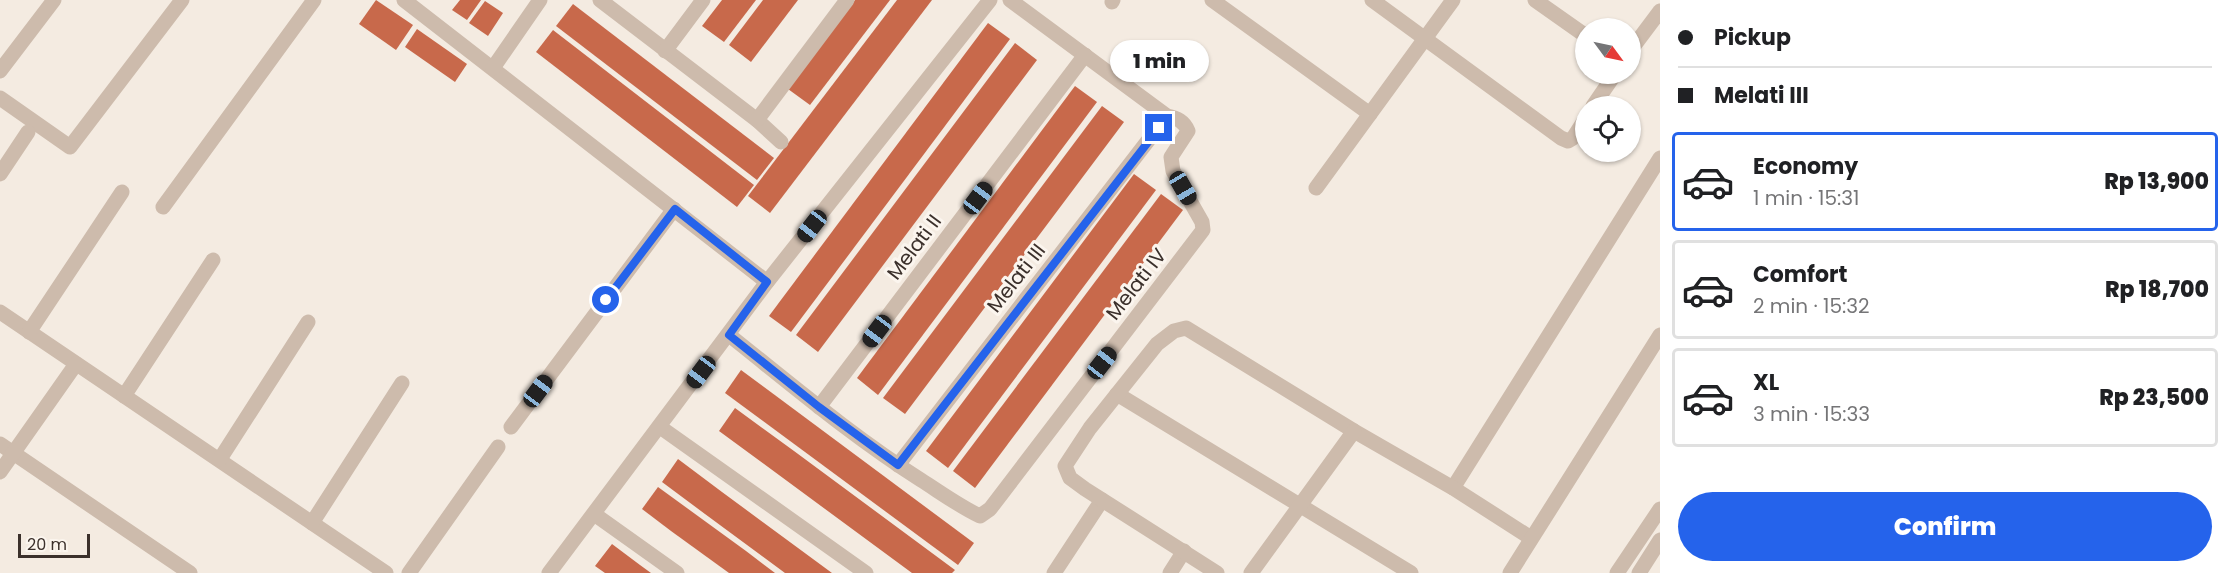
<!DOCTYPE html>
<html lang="en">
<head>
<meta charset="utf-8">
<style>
  :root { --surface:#fff; --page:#f2f2f2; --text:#202124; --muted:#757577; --line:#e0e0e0; --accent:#2563eb }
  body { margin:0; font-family:Poppins,sans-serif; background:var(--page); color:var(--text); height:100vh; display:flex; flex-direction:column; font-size:22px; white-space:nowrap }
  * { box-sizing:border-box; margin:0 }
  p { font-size:20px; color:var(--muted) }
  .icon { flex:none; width:33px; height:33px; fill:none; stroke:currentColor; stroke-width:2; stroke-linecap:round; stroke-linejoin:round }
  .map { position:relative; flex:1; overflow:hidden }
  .side { display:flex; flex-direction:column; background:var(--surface); width:570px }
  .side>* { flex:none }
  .top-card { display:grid; align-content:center; height:132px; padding:0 18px; background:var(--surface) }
  .needle { width:39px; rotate:123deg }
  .controls { position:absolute; left:1575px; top:18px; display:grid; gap:12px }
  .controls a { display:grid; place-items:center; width:66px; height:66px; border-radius:50%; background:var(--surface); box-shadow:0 2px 4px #0004; font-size:30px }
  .scale { position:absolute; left:18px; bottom:15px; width:72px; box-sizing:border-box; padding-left:6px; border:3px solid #3b302b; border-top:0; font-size:16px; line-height:21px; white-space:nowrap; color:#3b302b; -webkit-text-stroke:4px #fbf5ee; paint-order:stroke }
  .end { position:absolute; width:27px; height:27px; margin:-14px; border:8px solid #2563eb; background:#fff; box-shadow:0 0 0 3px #fff }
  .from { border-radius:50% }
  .bubble { position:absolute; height:42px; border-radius:21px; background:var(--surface); box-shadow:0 2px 4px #0004; font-size:20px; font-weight:800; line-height:42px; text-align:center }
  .car { position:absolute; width:18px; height:36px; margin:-18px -9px; border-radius:8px; box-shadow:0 0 4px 2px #0007; background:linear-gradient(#222 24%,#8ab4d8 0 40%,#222 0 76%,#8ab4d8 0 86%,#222 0) }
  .top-card b { display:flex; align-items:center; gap:21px; height:57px; font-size:22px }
  .top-card b+b { border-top:2px solid var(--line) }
  .top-card i { width:15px; height:15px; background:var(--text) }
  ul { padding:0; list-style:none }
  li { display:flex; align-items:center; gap:18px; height:99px; margin:0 12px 9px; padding:0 6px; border:3px solid var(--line); border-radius:6px }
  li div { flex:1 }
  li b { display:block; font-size:22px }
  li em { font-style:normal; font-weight:800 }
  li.on { border-color:var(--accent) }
  li>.icon { width:54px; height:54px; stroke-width:1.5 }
  .primary-button { display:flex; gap:12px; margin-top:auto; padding:12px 18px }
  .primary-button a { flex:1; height:69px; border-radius:36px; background:var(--accent); color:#fff; font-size:24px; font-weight:800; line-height:69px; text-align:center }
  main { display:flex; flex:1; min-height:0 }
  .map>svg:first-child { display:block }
  .building { fill:#c8694b }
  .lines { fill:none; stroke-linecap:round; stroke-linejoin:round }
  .minor { stroke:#cdbbac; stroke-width:15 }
  .route { stroke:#2563eb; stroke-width:8 }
  .labels { text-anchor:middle; stroke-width:6; stroke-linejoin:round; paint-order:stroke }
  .street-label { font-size:20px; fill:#3b302b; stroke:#fbf5ee }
</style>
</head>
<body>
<main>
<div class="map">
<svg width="1660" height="573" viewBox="0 0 1660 573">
  <rect width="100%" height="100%" fill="#f4ebe1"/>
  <!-- building -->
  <g class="building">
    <path d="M376,0L413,25L396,50L359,24Z"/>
    <path d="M460,0H481L467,20L452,10Z"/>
    <path d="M722,0H756L724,42L702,26Z"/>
    <path d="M763,0H798L751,62L729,45Z"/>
    <path d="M855,0H890L810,105L788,89Z"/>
    <path d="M897,0H932L770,213L748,196Z"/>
    <path d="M485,1L503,13L488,36L469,23Z"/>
    <path d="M573,4L774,158L757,180L556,26Z"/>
    <path d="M988,23L1010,39L791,332L769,316Z"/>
    <path d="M417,29L467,64L455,82L405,47Z"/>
    <path d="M553,30L754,185L737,207L536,52Z"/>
    <path d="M1015,43L1037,60L818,352L796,335Z"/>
    <path d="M1075,86L1097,102L878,395L857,378Z"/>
    <path d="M1102,106L1124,122L905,414L883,398Z"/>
    <path d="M1134,174L1156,190L948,468L926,451Z"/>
    <path d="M1161,194L1183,210L975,488L953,471Z"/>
    <path d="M741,370L974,543L958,565L725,393Z"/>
    <path d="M735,408L794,451L955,570L952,573H912L821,506L719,431Z"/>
    <path d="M678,459L722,492L832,573H785L705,514L662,482Z"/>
    <path d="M658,487L746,551L775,573H729L671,531L642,509Z"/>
    <path d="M612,544L640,565L651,573H605L595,566Z"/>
  </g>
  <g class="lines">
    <!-- minor -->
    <g class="minor">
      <path d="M404,0L767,282"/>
      <path d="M600,0L757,120L781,142"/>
      <path d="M1212,0L1370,114"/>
      <path d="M1372,0L1561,138L1568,141L1573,138L1586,118"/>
      <path d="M1535,0L1586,36"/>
      <path d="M1112,2L1113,0"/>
      <path d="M665,51L703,0"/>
      <path d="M1630,51L1660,11"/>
      <path d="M493,68L540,0"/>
      <path d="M0,71L54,0"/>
      <path d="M0,98L70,147L182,0"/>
      <path d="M1593,106L1615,74"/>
      <path d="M757,120L847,0"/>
      <path d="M0,174L28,132"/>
      <path d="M1316,188L1453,0"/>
      <path d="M163,207L314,0"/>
      <path d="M0,312L386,573"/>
      <path d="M29,332L122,192"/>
      <path d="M729,335C792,385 853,437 921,480C940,492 959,506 980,516L990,509L1203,230L1202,222L1173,171L1171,157L1188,131C1184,121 1177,118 1167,116L1010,0"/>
      <path d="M1117,394L1411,573"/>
      <path d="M124,396L213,260"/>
      <path d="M819,407L1085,55"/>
      <path d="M511,427L674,209"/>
      <path d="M660,427L866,573"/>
      <path d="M0,444L190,573"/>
      <path d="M220,459L308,322"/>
      <path d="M898,465L1167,116"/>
      <path d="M0,472L76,364"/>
      <path d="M1453,488L1660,158"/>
      <path d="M594,514L677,573"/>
      <path d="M312,523L402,383"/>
      <path d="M409,573L498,447"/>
      <path d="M549,573L767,282L990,0"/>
      <path d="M1054,573L1102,500"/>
      <path d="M1170,573L1184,551"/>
      <path d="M1217,573L1085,489L1070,478L1065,466L1090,428L1157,344L1174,331L1186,328L1354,431L1453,488L1531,538"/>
      <path d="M1251,573L1354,431"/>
      <path d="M1510,573L1660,335"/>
      <path d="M1617,573L1660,509"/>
      <path d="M1639,573L1660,540"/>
    </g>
  </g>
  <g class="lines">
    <!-- route -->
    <path class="route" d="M606,300L675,209L767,282L729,335L819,407L898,465L1159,128"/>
  </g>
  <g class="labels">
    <!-- street labels -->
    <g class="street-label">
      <text transform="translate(914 247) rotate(-53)" y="7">Melati II</text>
      <text transform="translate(1016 278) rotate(-52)" y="7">Melati III</text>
      <text transform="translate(1136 284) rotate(-52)" y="7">Melati IV</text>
    </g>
  </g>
</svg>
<div class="controls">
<a><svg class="needle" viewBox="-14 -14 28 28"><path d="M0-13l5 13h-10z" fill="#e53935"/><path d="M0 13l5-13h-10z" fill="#757577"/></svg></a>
<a><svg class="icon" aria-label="locate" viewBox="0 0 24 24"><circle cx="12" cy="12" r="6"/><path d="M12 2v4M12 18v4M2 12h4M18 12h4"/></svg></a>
</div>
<div class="scale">20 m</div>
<i class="end from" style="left:606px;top:300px"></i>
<i class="end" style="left:1159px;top:128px"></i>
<div class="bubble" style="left:1110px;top:40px;width:99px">1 min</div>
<i class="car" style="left:1183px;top:188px;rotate:150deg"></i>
<i class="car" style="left:978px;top:198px;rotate:37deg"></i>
<i class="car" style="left:812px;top:226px;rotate:218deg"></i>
<i class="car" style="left:877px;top:331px;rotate:217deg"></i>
<i class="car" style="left:1102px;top:363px;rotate:38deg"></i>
<i class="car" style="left:701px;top:372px;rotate:217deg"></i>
<i class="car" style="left:538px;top:391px;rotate:37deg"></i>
</div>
<section class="side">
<div class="top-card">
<b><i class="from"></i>Pickup</b>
<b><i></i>Melati III</b>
</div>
<ul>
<li class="on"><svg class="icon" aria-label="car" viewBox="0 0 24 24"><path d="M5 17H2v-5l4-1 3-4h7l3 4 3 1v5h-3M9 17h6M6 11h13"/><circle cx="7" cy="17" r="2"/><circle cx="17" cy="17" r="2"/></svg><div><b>Economy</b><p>1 min · 15:31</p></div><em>Rp 13,900</em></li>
<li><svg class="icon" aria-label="car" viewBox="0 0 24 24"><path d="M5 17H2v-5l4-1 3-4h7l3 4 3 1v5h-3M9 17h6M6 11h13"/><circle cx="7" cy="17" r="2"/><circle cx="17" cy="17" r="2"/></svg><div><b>Comfort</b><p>2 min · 15:32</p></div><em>Rp 18,700</em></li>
<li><svg class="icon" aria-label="car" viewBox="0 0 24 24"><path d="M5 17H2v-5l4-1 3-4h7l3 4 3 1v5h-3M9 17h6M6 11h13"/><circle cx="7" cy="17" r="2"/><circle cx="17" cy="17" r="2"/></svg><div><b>XL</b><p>3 min · 15:33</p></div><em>Rp 23,500</em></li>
</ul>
<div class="primary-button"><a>Confirm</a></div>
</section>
</main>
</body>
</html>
